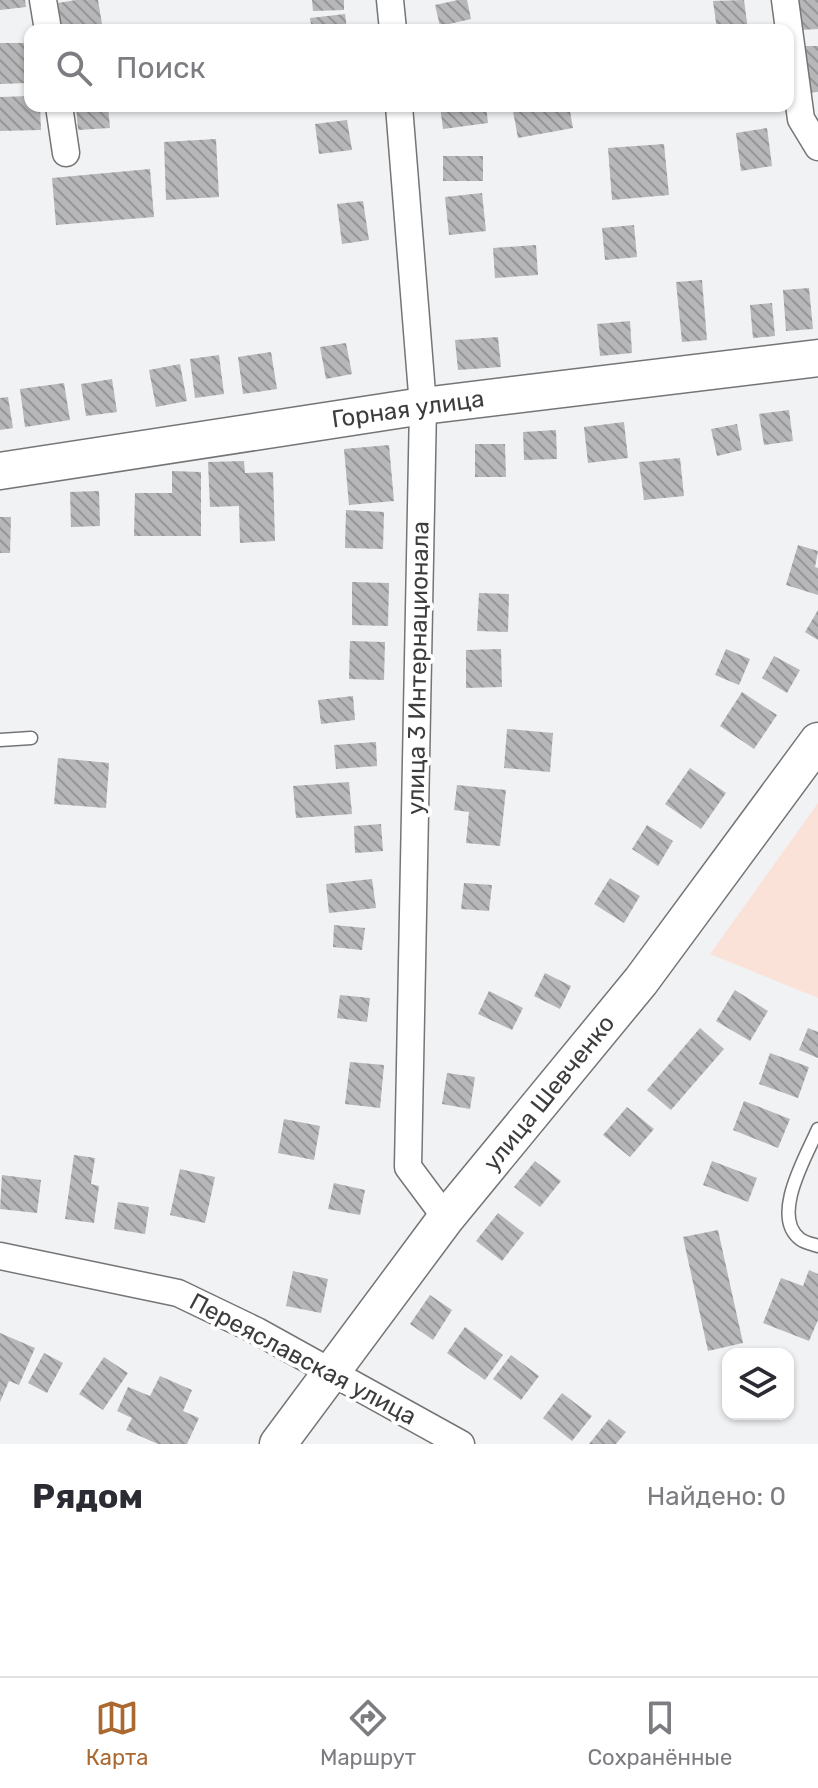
<!DOCTYPE html>
<html lang="ru">
<meta charset="utf-8">
<style>
:root{--surface:#fff;--page:#f2f2f3;--text:#2b2b33;--muted:#7c7c81;--line:#e1e1e2;--accent:#a96931}
body{margin:0;font-family:Rubik,sans-serif;background:var(--page);color:var(--text)}
.controls{position:absolute;right:24px;bottom:24px;display:grid;overflow:hidden;border-radius:16px;box-shadow:0 2px 6px #0004}
.controls button{width:72px;height:72px;display:grid;place-items:center;padding:0;border:0;border-bottom:2px solid var(--line);background:var(--surface);color:var(--text);font:40px sans-serif}
.list{margin:0;padding:0;list-style:none}
h2{display:flex;justify-content:space-between;align-items:center;height:104px;margin:0;padding:0 32px;font-size:34px}
h2 small{font-size:26px;font-weight:400;color:var(--muted)}
.icon{flex:none;width:44px;height:44px;fill:none;stroke:currentColor;stroke-width:2;stroke-linecap:round;stroke-linejoin:round}
.map{position:relative;flex:none;width:818px;height:1444px;overflow:hidden}
.search{position:absolute;background:var(--surface);box-shadow:0 2px 6px #0004;left:24px;right:24px;top:24px;height:88px;display:flex;align-items:center;gap:20px;box-sizing:border-box;padding:0 28px;border-radius:16px;color:var(--muted);font-size:30px}
.sheet{height:232px;background:var(--surface)}
nav{display:flex;justify-content:space-around;align-items:center;box-sizing:border-box;height:112px;border-top:2px solid var(--line);background:var(--surface);font-size:22px;color:var(--muted)}
nav a{display:grid;justify-items:center;gap:4px}
nav .on{color:var(--accent)}
.map>svg:first-child{display:block}
.medical{fill:#fbe2d8}
.building{fill:url(#building-back-hatch)}
.lines{fill:none;stroke-linecap:round;stroke-linejoin:round}
.service-casing{stroke:#757577;stroke-width:15}
.minor-casing{stroke:#757577;stroke-width:29}
.secondary-casing{stroke:#757577;stroke-width:39}
.service{stroke:#fff;stroke-width:12}
.minor{stroke:#fff;stroke-width:26}
.secondary{stroke:#fff;stroke-width:36}
.labels{text-anchor:middle;stroke-width:8;stroke-linejoin:round;paint-order:stroke}
.street-label{font-size:24px;fill:#3d3d3e;stroke:#fff}
</style>
<div class="map">
<svg width="818" height="1444" viewBox="0 0 818 1444">
<defs>
<pattern id="building-back-hatch" width="6" height="6" patternUnits="userSpaceOnUse" patternTransform="scale(2)"><rect width="6" height="6" fill="#b7b7b9"/><path d="M-1 5l2 2M0 0l6 6M5-1l2 2" fill="none" stroke="#969698"/></pattern>
</defs>
<rect width="100%" height="100%" fill="#f1f2f4"/>
<path class="medical" d="M818 803V998L710 954Z"/>
<path class="building" d="M0 0H25L26 7 0 10Z
M76 0H98L103 30H62L58 3Z
M312 0H344V10L313 11Z
M458 0H467L471 19 440 26 435 5Z
M744 0 748 30H717L713 1Z
M799 0H818V29L801 30Z
M345 14 347 30H312L310 18Z
M0 43H27L28 83 0 84Z
M802 46H818V92L805 93Z
M30 96V106H40L41 130 0 131V97Z
M76 106H108L110 128 78 130Z
M440 106H486L488 123 443 129Z
M512 106H569L573 128 518 138Z
M347 120 352 150 319 154 315 124Z
M767 128 772 166 741 171 736 133Z
M216 139 219 197 166 200 164 142Z
M664 144 669 195 612 200 608 148Z
M443 156H483V181H443Z
M150 169 154 217 56 225 52 178Z
M482 193 486 231 449 235 445 197Z
M363 201 369 240 342 244 337 204Z
M634 225 637 257 605 260 602 228Z
M536 245 538 275 495 278 493 248Z
M702 280 707 340 682 342 676 282Z
M809 288 813 329 786 331 783 290Z
M772 303 775 336 753 338 750 305Z
M630 321 632 353 600 356 597 324Z
M498 337 501 367 458 370 455 340Z
M346 343 352 374 326 379 320 347Z
M271 352 277 389 243 394 238 357Z
M219 355 224 394 195 398 190 359Z
M180 364 187 401 156 407 149 370Z
M112 379 117 412 86 416 81 384Z
M64 383 70 420 25 427 20 389Z
M8 397 13 428 0 430V398Z
M789 410 793 441 764 445 759 414Z
M624 422 628 458 588 463 584 427Z
M737 424 742 450 717 456 711 429Z
M556 430 557 459 524 460 523 432Z
M475 444H505L506 477H475Z
M389 445 394 501 349 505 344 449Z
M680 458 684 496 644 500 639 462Z
M244 461 245 473 273 472 275 541 240 543 239 506 210 507 208 462Z
M172 471 201 472V536H134L135 493H172Z
M99 491 100 526 71 527 70 492Z
M346 510 384 512 383 549 345 548Z
M0 517H11L10 553H0Z
M798 545 818 551 815 567 818 568V595L786 585Z
M352 582 389 583 388 626 352 625Z
M479 593 509 594 508 632 477 631Z
M818 610V640L805 632Z
M350 641 385 642 384 680 349 679Z
M501 649 502 687 466 688V650Z
M726 649 750 659 739 685 715 675Z
M774 656 800 670 787 693 762 678Z
M742 692 777 715 754 749 720 726Z
M353 696 355 720 321 724 318 700Z
M507 729 553 733 550 772 504 768Z
M376 742 377 766 336 769 334 745Z
M58 758 109 763 106 808 54 804Z
M690 768 726 793 701 829 665 804Z
M349 782 352 814 296 818 293 786Z
M457 785 506 790 500 846 466 843 469 812 454 810Z
M381 824 383 851 355 853 354 826Z
M647 825 673 841 658 866 632 849Z
M610 878 640 896 624 923 594 904Z
M372 879 376 908 329 913 326 884Z
M464 883 492 885 489 911 461 909Z
M334 925 365 928 362 950 333 947Z
M545 973 571 986 560 1009 534 996Z
M735 990 768 1011 750 1041 716 1021Z
M489 991 523 1008 512 1030 478 1014Z
M340 995 370 998 367 1022 337 1018Z
M700 1028 724 1049 671 1110 647 1090Z
M808 1028 818 1032V1058L799 1050Z
M770 1053 809 1067 798 1098 759 1084Z
M350 1062 384 1065 380 1108 345 1104Z
M447 1073 475 1077 470 1109 442 1104Z
M744 1101 790 1119 778 1148 733 1130Z
M627 1107 654 1129 630 1157 603 1135Z
M284 1119 320 1126 314 1160 278 1153Z
M74 1155 95 1158 91 1184 99 1186 94 1223 65 1219Z
M535 1161 561 1181 540 1207 514 1187Z
M712 1161 757 1178 748 1202 703 1185Z
M180 1169 215 1177 205 1223 170 1215Z
M2 1175 41 1180 37 1213 0 1209Z
M334 1183 365 1190 360 1215 328 1209Z
M118 1202 149 1207 145 1234 114 1229Z
M498 1213 524 1233 502 1261 476 1241Z
M718 1230 743 1343 708 1351 683 1237Z
M809 1270 818 1274V1320L809 1341 763 1323 781 1278 803 1286Z
M293 1271 328 1279 321 1313 286 1306Z
M430 1295 452 1310 433 1340 410 1324Z
M465 1327 503 1355 485 1380 447 1353Z
M0 1333 35 1348 19 1385 9 1381 0 1402Z
M44 1353 63 1363 47 1393 28 1383Z
M511 1355 539 1376 521 1400 493 1379Z
M104 1357 128 1373 103 1410 79 1394Z
M160 1376 192 1390 183 1411 199 1418 187 1444H158L126 1430 132 1418 117 1411 128 1387 150 1396Z
M562 1393 592 1416 572 1441 543 1418Z
M609 1419 626 1432 616 1444H589Z"/>
<g class="lines">
<g class="service-casing">
<path id="service" d="M0 740 31 738
M818 1129C807 1155 770 1216 800 1239 805 1243 813 1244 818 1246"/>
</g>
<g class="minor-casing">
<path id="minor" d="M43 0 48 30
M390 0 393 30
M785 0 801 119 818 147
M59 106 66 153
M399 106 423 406 408 1167 446 1218
M0 1256 178 1293 257 1331 461 1444"/>
</g>
<g class="secondary-casing">
<path id="secondary" d="M0 471 423 406 818 358
M278 1444 446 1218 641 981 818 741"/>
</g>
<use href="#service" class="service"/>
<use href="#minor" class="minor"/>
<use href="#secondary" class="secondary"/>
</g>
<g class="labels">
<g class="street-label">
<text transform="translate(408 409) rotate(-8)" y="8">Горная улица</text>
<text transform="translate(418 668) rotate(-89)" y="8">улица 3 Интернационала</text>
<text transform="translate(549 1093) rotate(-51)" y="8">улица Шевченко</text>
<text transform="translate(303 1359) rotate(28)" y="8">Переяславская улица</text>
</g>
</g>
</svg>
<div class="controls">
<button><svg class="icon" aria-label="layers" viewBox="0 0 24 24"><path d="M12 4l9 5-9 5-9-5zM3 14l9 5 9-5"/></svg></button>
</div>
<div class="search"><svg class="icon" aria-label="search" viewBox="0 0 24 24"><circle cx="10" cy="10" r="6"/><path d="M15 15l6 6"/></svg>Поиск</div>
</div>
<section class="sheet">
<h2>Рядом<small>Найдено: 0</small></h2>
<ul class="list">
</ul>
</section>
<nav>
<a class="on"><svg class="icon" aria-label="map" viewBox="0 0 24 24"><path d="M3 6l6-2 6 2 6-2v14l-6 2-6-2-6 2zM9 4v14M15 6v14"/></svg>Карта</a>
<a><svg class="icon" aria-label="directions" viewBox="0 0 24 24"><path d="M12 3l9 9-9 9-9-9zM9 14v-3h6M13 9l2 2-2 2"/></svg>Маршрут</a>
<a><svg class="icon" aria-label="saved" viewBox="0 0 24 24"><path d="M7 4h10v16l-5-4-5 4z"/></svg>Сохранённые</a>
</nav>
